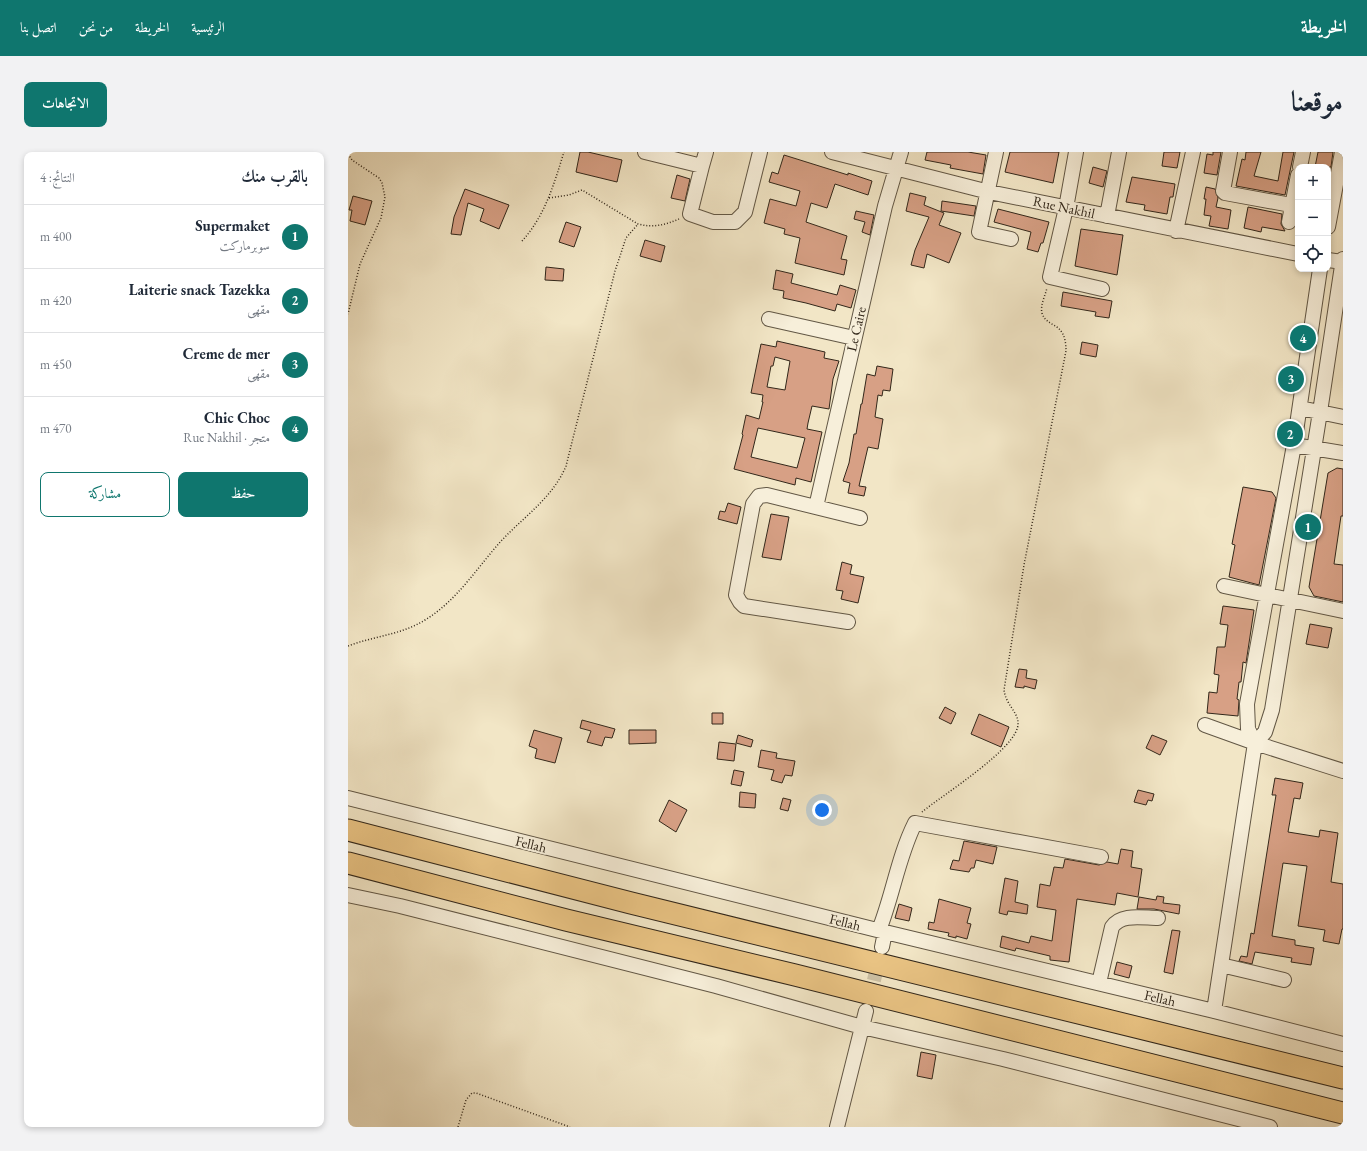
<!DOCTYPE html>
<html lang="ar">
<meta charset="utf-8">
<style>
:root{--surface:#fff;--page:#f2f2f3;--text:#1f2937;--muted:#747a83;--line:#e0e1e3;--accent:#0f766e}
body{margin:0;font-family:"EB Garamond",Amiri,serif;background:var(--page);color:var(--text);direction:rtl}
.controls{position:absolute;right:12px;top:12px;display:grid;overflow:hidden;border-radius:8px;box-shadow:0 2px 6px #0003}
.controls button{width:36px;height:36px;display:grid;place-items:center;padding:0;border:0;border-bottom:1px solid var(--line);background:var(--surface);color:var(--text);font:20px sans-serif}
.you{position:absolute;left:474px;top:658px;width:14px;height:14px;margin:-10px;border:3px solid #fff;border-radius:50%;background:#1a73e8;box-shadow:0 0 0 6px #1a73e833}
.badge{display:grid;place-items:center;width:26px;height:26px;border-radius:50%;background:var(--accent);color:#fff;font-size:13px;font-weight:700}
.pin{position:absolute;translate:-50% -50%;border:2px solid #fff;box-shadow:0 1px 4px #0006}
.list{margin:0;padding:0;list-style:none}
h2{display:flex;justify-content:space-between;align-items:center;height:52px;margin:0;padding:0 16px;font-size:17px}
h2 small{font-size:13px;font-weight:400;color:var(--muted)}
.list li{display:grid;grid-template-columns:26px 1fr auto;gap:12px;align-items:center;box-sizing:border-box;height:64px;padding:0 16px;border-top:1px solid var(--line)}
.list b{display:block;font-size:15px;white-space:nowrap}
.list p{margin:0;font-size:13px;white-space:nowrap;color:var(--muted)}
.list em{font-size:13px;font-style:normal;color:var(--muted)}
.actions{display:flex;gap:8px;padding:12px 16px}
.actions a{flex:1;padding:9px 0;border:1px solid var(--accent);border-radius:8px;text-align:center;font-size:14px;color:var(--accent)}
.actions .main{background:var(--accent);color:#fff}
.icon{flex:none;width:22px;height:22px;fill:none;stroke:currentColor;stroke-width:2;stroke-linecap:round;stroke-linejoin:round}
.map{position:relative;flex:none;width:995px;height:975px;overflow:hidden;direction:ltr;border-radius:8px}
header{display:flex;align-items:center;gap:24px;box-sizing:border-box;height:56px;padding:0 20px;background:var(--accent);color:#fff}
header strong{font-size:19px}
nav{display:flex;gap:22px;margin-inline-start:auto;font-size:14px}
.intro{display:flex;align-items:center;justify-content:space-between;box-sizing:border-box;height:96px;padding:0 24px}
h1{margin:0;font-size:28px}
.button{padding:10px 18px;border-radius:8px;background:var(--accent);color:#fff;font-size:14px;font-weight:700}
main{display:flex;gap:24px;padding:0 24px}
aside{flex:1;background:var(--surface);border-radius:8px;box-shadow:0 2px 6px #0003}
.map>svg:first-child{display:block}
.building{fill:#d7a085;stroke:#32271a;fill-rule:evenodd}
.lines{fill:none;stroke-linecap:round;stroke-linejoin:round}
.minor-tunnel{stroke:#ccc0a4;stroke-width:14;stroke-dasharray:14 7;stroke-linecap:butt}
.minor-casing{stroke:#625745;stroke-width:16}
.highway-casing{stroke:#32271a;stroke-width:23}
.path{stroke:#32271a;stroke-width:1.5;stroke-dasharray:1 2;stroke-linecap:butt}
.minor{stroke:#f7efda;stroke-width:14}
.highway{stroke:#e9c383;stroke-width:21}
.labels{text-anchor:middle;stroke-width:4;stroke-linejoin:round;paint-order:stroke}
.street-label{font-size:14px;fill:#32271a;stroke:#f7efda}
</style>
<header>
<strong>الخريطة</strong>
<nav><a>الرئيسية</a><a>الخريطة</a><a>من نحن</a><a>اتصل بنا</a></nav>
</header>
<div class="intro"><h1>موقعنا</h1><a class="button">الاتجاهات</a></div>
<main>
<div class="map">
<svg width="995" height="975" viewBox="0 0 995 975">
<rect width="100%" height="100%" fill="#f2e6c6"/>
<filter id="stains"><feTurbulence type="fractalNoise" baseFrequency=".005" numOctaves="4"/><feColorMatrix values="0 0 0 0 .2 0 0 0 0 .09 0 0 0 0 .02 0 0 0 .5 -.17"/></filter>
<radialGradient id="worn" r=".72"><stop offset=".6" stop-color="#630" stop-opacity="0"/><stop offset="1" stop-color="#630" stop-opacity=".3"/></radialGradient>
<path class="building" d="M232 0H240L274 8 269 30 228 20Z
M579 0H620L638 3 635 22 602 16 603 13 577 8Z
M662 0H711L705 31 657 20Z
M816 0H832L829 16 814 14Z
M865 0H873L869 23 856 21 859 2 865 3Z
M898 0H913L906 24 930 29 935 0H946L937 43 888 34 894 7 897 8Z
M970 0H985L983 15H967Z
M436 3 500 23V21L524 29 520 43 487 32 479 56 463 51 458 70 499 84 493 107 499 108 496 123 447 111 452 86 436 82 437 77 416 71 422 47 448 54 452 39 421 30 424 20 430 22Z
M745 15 759 19 755 35 741 31Z
M329 23 342 27 337 49 323 46Z
M784 25 827 32 825 45H822L819 62 796 58 797 53 778 50Z
M858 35 867 37 870 46 868 55 883 58 880 77 861 74 863 64 856 63 858 47H856Z
M117 37 161 53 151 77 132 69 136 57 120 51 113 83 103 82 106 65Z
M562 41 578 45 576 53 596 61 591 73 613 81 601 111 579 102 576 116 563 113 567 98 581 65 558 59Z
M5 44 24 49 17 73 2 69 4 58H1Z
M594 49 628 54 626 64 593 59Z
M900 55 934 62 933 72 937 79 914 75 913 80 896 76Z
M650 57 701 70 695 91H693L690 100 679 97 683 80 646 70Z
M508 59 526 63 522 83 514 80 517 70 506 67Z
M218 70 233 75 226 95 211 90Z
M733 77 775 83 769 123 727 114Z
M297 88 317 94 313 110 292 104Z
M198 115 216 117 215 129 197 128Z
M428 118 445 122 443 131 489 143 492 133 508 138 503 156 489 152 487 159 458 151 435 146 436 139 425 137Z
M715 140 764 149 761 166 747 164 748 160 713 154Z
M429 189 477 200 476 206 491 209 485 227 481 257 464 254 460 271 459 277 474 280 463 330 448 326 447 333 386 317 395 283 394 282 398 263 411 267 415 250H414L415 243 403 241 413 192 428 195ZM427 205 442 209 437 238 419 235 423 214H425ZM410 276 457 286 449 316 403 305Z
M734 190 750 193 748 205 732 202Z
M529 214 545 217 542 239 535 238 534 244 530 243 527 265 535 267 530 297 520 295 511 334 518 335 516 344 500 341 502 331 495 329 501 311 506 282H508L513 252H514L519 222 527 224Z
M989 316 995 317V364H993L986 412 995 413V450L966 444 961 435 980 321Z
M895 335 924 340 928 346 911 433 881 425 887 393 884 392Z
M380 351 393 355 389 372 370 367 372 359 377 360Z
M423 362 441 365 433 408 414 405Z
M494 410 504 413 502 422 516 425 510 451 493 447 495 439 488 438Z
M875 454 906 458 898 511 895 510 893 530H891L889 547 891 548 890 564 859 561 861 540 869 541 871 523 866 522 869 495H877L880 473 872 472Z
M962 472 984 476 980 496 958 492Z
M671 517 679 518 678 526 689 528 687 537 676 534V536L667 535Z
M597 555 608 561 603 572 591 566Z
M364 561H375V572H364Z
M631 562 661 575 653 595 623 582Z
M234 568 267 577 264 586 257 585 254 594 239 590 243 579 232 576Z
M186 578 214 586 207 611 187 606 189 597 181 594Z
M281 578H308V591L281 592Z
M390 583 405 588 403 595 388 591Z
M804 583 819 589 812 603 798 596Z
M371 590 388 592 386 609 369 607Z
M413 598 429 601 428 606 447 609 444 624 437 623 434 631 423 628 426 618 410 615Z
M386 618 396 620 393 634 383 632Z
M927 626 955 631 952 647 946 646 940 680 971 685 972 678 990 681 983 730 995 732V777H994L991 792 975 789 977 778 950 774 959 714 935 711 924 784 947 788V793L966 796 963 813 943 810 944 806 907 800 904 812 891 809 893 804 899 805 903 781 906 782 928 643H924Z
M790 638 806 642 804 649 800 648 798 653 786 650Z
M392 640 408 642 407 656 391 655Z
M435 646 443 648 440 659 432 657Z
M321 648 339 658 328 680 311 669Z
M616 689 649 695 645 712 628 708 626 716H623L621 720 602 717 605 708 611 709Z
M773 697 785 699 783 715 794 717 790 745 769 741 767 753 729 747 721 810 702 808V804L668 796 667 799 652 795 654 784 681 791 683 784 704 789 708 758 689 755 692 732 702 734 706 715 715 716 717 707 751 713 759 710 770 712Z
M657 726 670 729 667 750 680 753 679 762 660 759 659 763 651 761Z
M809 744 816 745 815 751 832 753 831 762 806 757H789L791 745 808 748Z
M591 747 623 756 619 771 623 772 619 787 608 784V786L600 784 601 781 580 777 581 770 586 771Z
M551 752 564 756 561 769 547 766Z
M824 778 832 779 825 822 816 820Z
M769 810 784 814 781 826 766 822Z
M573 900 588 903 584 927 569 924Z"/>
<g class="lines">
<path class="minor-tunnel" d="M521 849 532 803"/>
<g class="minor-casing">
<path id="minor" d="M297 0 354 14 358 0
M484 0 641 40 950 102
M648 0 631 80 663 87
M728 0 718 56 702 125 754 137
M882 0 875 39 877 41 943 53
M354 14 342 62 365 70H387L397 60 412 0
M952 15 955 0
M759 64 771 0
M941 70 950 23
M980 75 994 0
M828 79 845 0
M980 108 995 110
M421 167 506 186
M952 256 995 265
M946 293 995 301
M468 355 537 54 553 0
M876 434 995 459
M500 470 396 454 392 450 388 443 405 352 411 344 419 343 512 366
M857 573 907 591 995 619
M907 591 900 577 899 552 946 293 972 117
M0 646 537 780 866 859 995 892
M0 743 52 754 368 834 514 875 655 907 922 975
M531 778C545 743 550 705 567 671L753 705
M534 795 537 780
M873 813 936 828
M751 831 764 775C773 761 795 766 810 766
M866 859 907 591 917 580 924 558 972 260 995 107
M489 975 518 859"/>
</g>
<g class="highway-casing">
<path id="highway" d="M0 678 283 751 995 926
M0 711 218 768 447 823 995 961"/>
</g>
<path class="path" d="M0 2 4 8 31 26 34 31 37 45 33 66 12 112 0 162
M201 46 221 43 234 38 290 72C305 76 317 73 331 67
M174 89C197 64 206 32 216 0
M0 494C26 484 53 483 77 468 110 448 130 414 155 387 178 363 205 345 218 314L267 119 278 86 290 72
M574 660C593 644 672 595 670 571 670 560 658 553 656 538L676 413 718 199C718 168 699 177 694 161 692 154 697 144 699 136
M110 975 118 948 124 941H128L222 975"/>
<use href="#minor" class="minor"/>
<use href="#highway" class="highway"/>
</g>
<g class="labels">
<g class="street-label">
<text transform="translate(716 55) rotate(12)" y="5">Rue Nakhil</text>
<text transform="translate(508 177) rotate(-77)" y="5">Le Caire</text>
<text transform="translate(183 692) rotate(14)" y="5">Fellah</text>
<text transform="translate(497 770) rotate(14)" y="5">Fellah</text>
<text transform="translate(812 846) rotate(13)" y="5">Fellah</text>
</g>
</g>
<rect width="100%" height="100%" filter="url(#stains)"/>
<rect width="100%" height="100%" fill="url(#worn)"/>
</svg>
<div class="controls">
<button>+</button>
<button>−</button>
<button><svg class="icon" aria-label="locate" viewBox="0 0 24 24"><circle cx="12" cy="12" r="6"/><path d="M12 2v4M12 18v4M2 12h4M18 12h4"/></svg></button>
</div>
<div class="you"></div>
<div class="pin badge" style="left:960px;top:375px">1</div>
<div class="pin badge" style="left:942px;top:282px">2</div>
<div class="pin badge" style="left:943px;top:227px">3</div>
<div class="pin badge" style="left:955px;top:186px">4</div>
</div>
<aside>
<h2>بالقرب منك<small>النتائج: 4</small></h2>
<ul class="list">
<li><span class="badge">1</span><div><b>Supermaket</b><p>سوبرماركت</p></div><em>400 m</em></li>
<li><span class="badge">2</span><div><b>Laiterie snack Tazekka</b><p>مقهى</p></div><em>420 m</em></li>
<li><span class="badge">3</span><div><b>Creme de mer</b><p>مقهى</p></div><em>450 m</em></li>
<li><span class="badge">4</span><div><b>Chic Choc</b><p>متجر · Rue Nakhil</p></div><em>470 m</em></li>
</ul>
<div class="actions"><a class="main">حفظ</a><a>مشاركة</a></div>
</aside>
</main>
